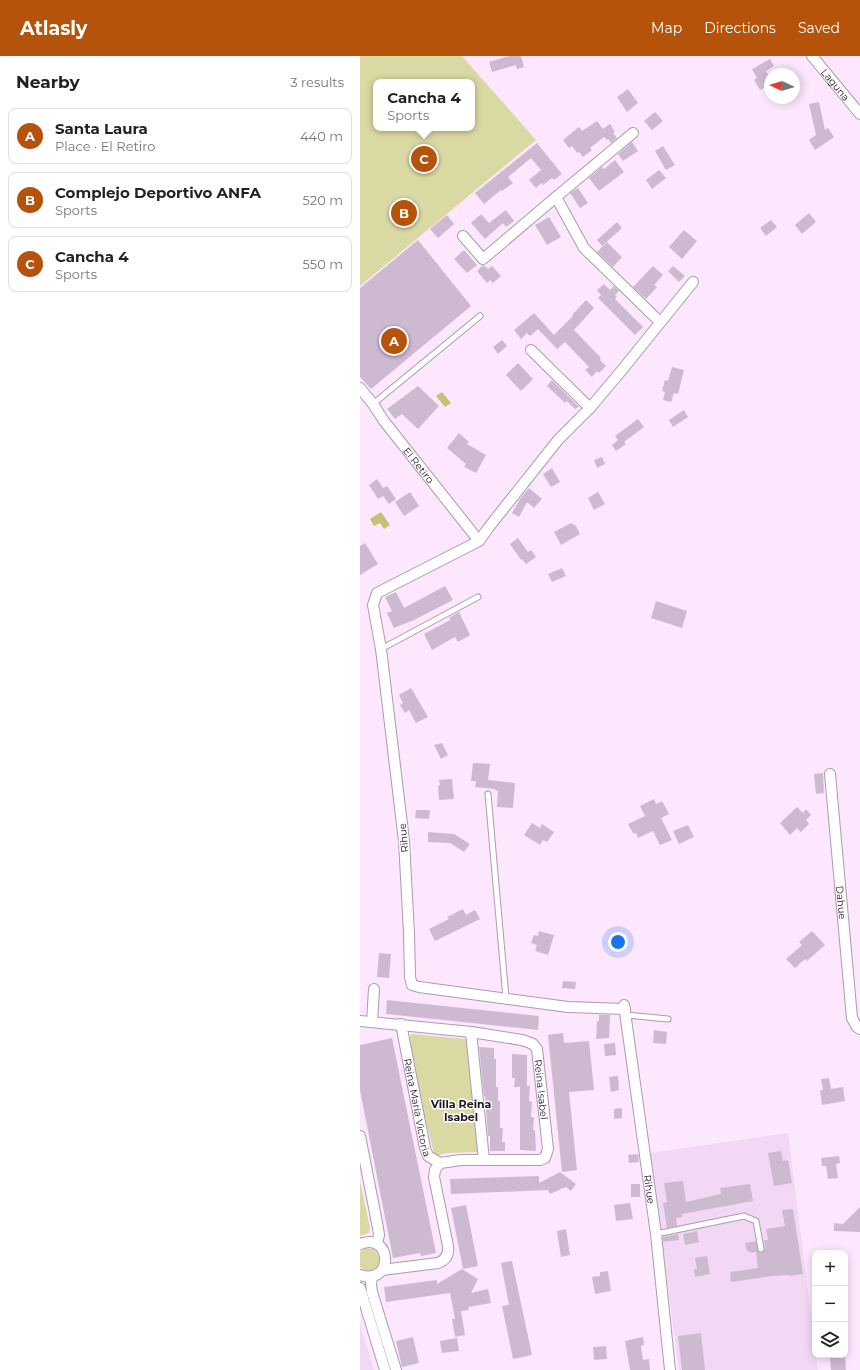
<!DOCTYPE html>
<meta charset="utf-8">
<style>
:root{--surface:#fff;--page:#f2f2f2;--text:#222;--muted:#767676;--line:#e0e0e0;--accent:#b45309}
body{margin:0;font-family:Montserrat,sans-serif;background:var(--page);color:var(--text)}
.controls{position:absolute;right:12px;bottom:12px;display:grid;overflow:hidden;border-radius:8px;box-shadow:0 2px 10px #0003}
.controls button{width:36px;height:36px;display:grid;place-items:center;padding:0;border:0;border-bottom:1px solid var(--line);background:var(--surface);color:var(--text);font:20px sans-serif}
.compass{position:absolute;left:404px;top:12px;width:36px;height:36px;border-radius:50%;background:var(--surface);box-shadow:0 2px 10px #0003;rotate:274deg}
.you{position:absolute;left:258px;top:886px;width:14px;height:14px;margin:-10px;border:3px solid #fff;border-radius:50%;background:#1a73e8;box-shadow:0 0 0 6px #1a73e833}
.badge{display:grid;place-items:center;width:26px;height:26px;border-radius:50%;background:var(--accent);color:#fff;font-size:13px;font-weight:700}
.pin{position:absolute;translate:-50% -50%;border:2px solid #fff;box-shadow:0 1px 4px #0006}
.popup{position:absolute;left:13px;top:23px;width:102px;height:52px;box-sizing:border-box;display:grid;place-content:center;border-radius:8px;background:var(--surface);filter:drop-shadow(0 1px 3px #0005);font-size:13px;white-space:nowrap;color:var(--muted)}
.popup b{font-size:15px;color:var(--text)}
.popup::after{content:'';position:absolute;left:50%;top:100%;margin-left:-8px;border:8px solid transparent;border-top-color:var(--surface)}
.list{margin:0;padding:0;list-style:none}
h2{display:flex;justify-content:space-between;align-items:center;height:52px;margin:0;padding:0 16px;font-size:17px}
h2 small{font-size:13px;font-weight:400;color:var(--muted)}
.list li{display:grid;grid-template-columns:26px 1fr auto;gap:12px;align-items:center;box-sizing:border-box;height:56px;margin:0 8px 8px;padding:0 8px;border:1px solid var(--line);border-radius:8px}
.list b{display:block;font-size:15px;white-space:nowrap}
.list p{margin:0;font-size:13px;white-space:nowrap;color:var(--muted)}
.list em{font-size:13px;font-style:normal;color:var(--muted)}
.icon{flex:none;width:22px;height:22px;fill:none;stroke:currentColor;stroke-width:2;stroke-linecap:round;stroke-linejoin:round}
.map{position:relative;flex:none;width:500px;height:1314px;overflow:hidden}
header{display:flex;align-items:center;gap:24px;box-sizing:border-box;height:56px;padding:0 20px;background:var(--accent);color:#fff}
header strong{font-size:19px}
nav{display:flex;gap:22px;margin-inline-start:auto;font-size:14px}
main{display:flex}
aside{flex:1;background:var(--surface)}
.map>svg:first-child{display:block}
.built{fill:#f2d8f4}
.green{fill:#dad9a4;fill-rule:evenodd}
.water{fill:#c5c277}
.building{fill:#cebad0}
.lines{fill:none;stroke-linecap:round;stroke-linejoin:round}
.lane-casing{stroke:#ad9aaf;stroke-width:7}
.street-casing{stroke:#ad9aaf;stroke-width:12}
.lane{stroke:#fff;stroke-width:5}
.street{stroke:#fff;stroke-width:10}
.labels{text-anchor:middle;stroke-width:3;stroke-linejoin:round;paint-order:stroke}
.street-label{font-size:10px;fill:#1d161d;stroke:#fffbff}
.neighbourhood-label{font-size:11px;font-weight:bold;fill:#1d161d;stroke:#fffbff}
</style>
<header>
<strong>Atlasly</strong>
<nav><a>Map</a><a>Directions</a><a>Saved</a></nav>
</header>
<main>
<aside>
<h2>Nearby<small>3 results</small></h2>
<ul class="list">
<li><span class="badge">A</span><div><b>Santa Laura</b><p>Place · El Retiro</p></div><em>440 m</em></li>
<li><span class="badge">B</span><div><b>Complejo Deportivo ANFA</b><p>Sports</p></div><em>520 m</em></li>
<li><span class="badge">C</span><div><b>Cancha 4</b><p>Sports</p></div><em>550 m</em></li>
</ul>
</aside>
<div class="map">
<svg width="500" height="1314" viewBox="0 0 500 1314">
<rect width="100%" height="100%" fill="#fce7fe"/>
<path class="built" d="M428 1077 455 1290V1299H456L458 1314H319L290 1097Z
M0 1268 14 1314H0Z"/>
<path class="green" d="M0 0H102L176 84 0 230ZM16 26H112V72H16Z
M52 978 105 983 107 985 119 1096 87 1097 76 1100 74 1097 63 1054 50 988V980Z
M0 1125 10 1172 9 1177 0 1180Z
M5 1192 13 1193C28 1203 14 1223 0 1211V1196Z"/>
<path class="water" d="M82 336 91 347 85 351 76 340Z
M21 456 30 469 24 473 20 467 14 470 10 463Z"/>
<path class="building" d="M149 0H161L164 11 157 13 156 9 132 16 129 6Z
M410 3 414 10 406 15 410 22V29L400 34 394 24 397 22 392 13Z
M268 33 278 47 267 56 257 41Z
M459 46 465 74 468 72 474 81 455 94 449 84 456 79 449 48Z
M295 56 303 65 292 74 284 65Z
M237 65 243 73 250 68 255 76 253 77 257 82 251 87 248 83 247 84 244 81 230 92 232 94 223 101 219 96 217 97 212 90 209 92 203 84 219 71 222 75Z
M272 86 278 95 263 105 258 98Z
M177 87 202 118 194 124 192 122 183 129 181 127 176 132 169 124 181 114 171 102 148 121 153 127 142 135 141 134 124 148 115 137Z
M303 90 315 109 306 114 295 95Z
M255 104 264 116 239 135 229 122 242 111 244 113Z
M299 114 306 122 292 133 286 124Z
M218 132 228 147 220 152 210 137Z
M146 154 154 165 146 171 143 167 125 183 111 167 121 158 129 167Z
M449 157 456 166 442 178 435 169Z
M87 159 94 168 78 182 70 173Z
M189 161 201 181 187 189 175 169Z
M411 164 417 171 406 180 400 172Z
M257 166 262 172 242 190 237 184Z
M324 174 337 185 322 203 309 191Z
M58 184 111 250 11 333 0 321V232Z
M247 186 262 201 253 211 237 196Z
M104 194 117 209 107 217 94 203Z
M123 209 128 213 132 210 141 220 133 227 130 224 127 227 117 215Z
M293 210 303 219 294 229 297 231 286 243 273 231Z
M313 210 325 220 319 226 308 215Z
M244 228 250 234 254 230 259 235 255 239 257 241 255 243 283 271 275 279 238 242 241 239 237 234Z
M226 244 234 252 214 274 241 302 240 304 246 310 239 317 237 315 232 321 225 314 229 311 205 286 197 293 178 273 170 280 167 277 161 283 154 274 174 257 194 279 213 260 212 259Z
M142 284 147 290 138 298 133 291Z
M158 307 173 323 161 335 146 319Z
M312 311 324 314 318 338 314 337 311 346 303 344 305 336 302 335 305 324 308 325Z
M192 324 219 351 215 353 207 345 205 347 187 330Z
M58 330 79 350 58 373 42 358 35 363 27 353Z
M324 354 328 361 313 371 309 364Z
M278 363 284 371 264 386 266 388 256 395 252 389 258 384 255 380Z
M99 377 109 386 107 388 126 399 116 417 104 411 106 408 87 392Z
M242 401 245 408 237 412 234 404Z
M192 412 200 426 191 431 183 418Z
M17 423 23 432 27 430 36 443 29 448 23 440 18 443 9 429Z
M169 432 182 443 174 452 167 446 159 461 152 457 160 443Z
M50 436 59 450 44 460 35 446Z
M238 436 245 448 234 454 228 442Z
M211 467 216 470 220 478 201 489 194 476Z
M158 482 168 496 171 494 176 501 166 508 162 503 161 504 150 488Z
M5 487 18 508 0 519V490Z
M202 512 206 520 192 526 188 518Z
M85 530 93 544 54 564 34 572 27 557 32 555 25 541 36 536 44 552Z
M296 545 327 555 322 572 291 562Z
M99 556 110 579 98 586 95 581 72 594 64 578 90 564 89 562Z
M51 632 68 661 56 667 49 654 45 657 40 649 43 647 39 639Z
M82 687 88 699 81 703 74 689Z
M113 707 130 708 128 724 155 727 153 752 137 751 138 735 135 734V733L115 731 116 725H111Z
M463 717 464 737 456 738 454 718Z
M92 723 94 743 79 744 78 730 80 729 79 724Z
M294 743 296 748 302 745 309 758 301 762 312 784 300 789 293 775 278 782 276 777H273L268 768 285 760 280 750Z
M437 751 443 757 446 753 451 759 446 764 449 768 441 776 437 772 430 779 420 767Z
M56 754H70L69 763 55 762Z
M172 767 180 772 182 768 194 776 187 786 183 784 180 789 164 779Z
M328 769 334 781 319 788 313 775Z
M68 776 94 778 110 788 104 796 90 787 68 786Z
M103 853 106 859 115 854 120 863 75 885 69 873 89 863 87 861Z
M179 875 194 879 188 899 175 895 177 889 171 887 174 879 178 880Z
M452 875 465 889 447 905 445 903 435 912 426 903 442 889 439 886Z
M19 897 31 898 29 922 17 921Z
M203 925 216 926 215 933 202 932Z
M27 944 179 960 178 974 26 958Z
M239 959H250L249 982 236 983 237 965H239Z
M294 974 307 976 306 988 293 987Z
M203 977 204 987 229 985 234 1034 209 1036 217 1114 202 1116 188 979Z
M32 982 76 1197 61 1200 60 1197 33 1202 0 1034V989Z
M255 987 256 999 245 1000 244 988Z
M119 991 134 992V1003H136V1031H138V1045H140V1072H143L142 1086H145V1095H130V1080H128L125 1040H124Z
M152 998 167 999V1030H170L169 1045 172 1046 171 1061H174L173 1074H175L176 1095 160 1094V1031H154L155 1022H152Z
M258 1020 259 1034 251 1036 249 1021Z
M469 1022 471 1033 483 1031 485 1045 462 1049 460 1034H463L461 1023Z
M262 1052V1062L254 1063V1053Z
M421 1095 423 1105 428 1104 432 1127 414 1130 408 1097Z
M278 1098 279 1106 269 1107 268 1099Z
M479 1100 480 1107 476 1108 478 1122 468 1123 466 1110H462L461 1102Z
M200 1116 216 1128 211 1135 206 1131 190 1138 188 1134 91 1138 90 1123 179 1120V1127Z
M323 1125 326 1146 361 1138 360 1132 390 1128 393 1145 322 1158V1161L316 1162 317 1170 307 1172 303 1147 307 1146 304 1127Z
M271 1128H280V1141H271Z
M270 1147 273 1163 256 1165 254 1149Z
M106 1149 118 1210 103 1213 91 1152Z
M500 1151V1176L474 1175V1167L483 1168Z
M433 1153 443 1218 429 1220V1219L412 1220 371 1226 370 1216 398 1212 396 1196 390 1197 389 1195H387L385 1187 396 1185 398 1195 400 1197 403 1196 405 1193 404 1184H408L406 1173 425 1170 422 1154Z
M206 1173 210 1199 201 1201 197 1175Z
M337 1175 339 1186 325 1189 323 1178Z
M318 1178 319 1184 303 1186V1181Z
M347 1200 350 1218 335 1221 334 1213H337L335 1202Z
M152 1205 172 1299 153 1303 142 1250 149 1249 141 1207Z
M102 1213 118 1223 111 1237 128 1233 131 1247 108 1251 109 1254 101 1255 105 1279 95 1281 92 1263H95L90 1237 26 1246 24 1231 77 1224V1228Z
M248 1215 251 1235 235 1238 232 1221 240 1220V1216Z
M341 1277 345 1314H322L318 1280Z
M53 1281 59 1307 42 1311 36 1285Z
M283 1281 284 1289 281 1290 283 1304 289 1303 290 1314H270L265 1285Z
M97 1282 99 1295 82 1297 80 1285Z
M246 1290 247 1303 234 1304 233 1291Z
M485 1300 486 1314H471L470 1301Z"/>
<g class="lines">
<g class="lane-casing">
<path id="lane" d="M13 348 120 260
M21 593 118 541
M128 738 146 942
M266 959 308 963
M296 1178 384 1160 396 1165 401 1193"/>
</g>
<g class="street-casing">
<g id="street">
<path id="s1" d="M452 0 500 58"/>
<path d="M273 77 196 141 224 192 300 266"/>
<path d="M103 180 123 203 196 141"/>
<path d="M171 294 230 352"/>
<path id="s2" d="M0 332 13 348 24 365 119 485"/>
<path id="s3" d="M470 718 492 962 497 971 500 973"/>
<path id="s4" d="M264 949 296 1178 310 1314"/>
<path d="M265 953 208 951 59 931 52 929 50 921 49 877 44 785 21 593 13 549 17 537 119 485 129 471 198 384 230 352 262 314 333 226"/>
<path id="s5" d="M0 965 111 976 162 984 173 988 177 993 188 1093 185 1102 180 1104H101L80 1107"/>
<path d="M12 966 14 933"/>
<path id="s6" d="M41 968 65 1092 68 1100 80 1107"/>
<path d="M111 976 124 1104"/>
<path d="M0 1080 18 1172 19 1179 17 1188"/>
<path d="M0 1188C32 1175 35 1230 0 1219"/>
<path d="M22 1214 78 1207C86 1204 89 1198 88 1190L74 1121 75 1114 80 1107"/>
<path d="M12 1221 11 1228 12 1236 36 1314"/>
<path d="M0 1232 25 1314"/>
</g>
</g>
<use href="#lane" class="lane"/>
<use href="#street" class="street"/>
</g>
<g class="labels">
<g class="street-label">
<text dy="4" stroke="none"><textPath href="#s1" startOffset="37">Laguna</textPath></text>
<text dy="4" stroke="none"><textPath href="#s2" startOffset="97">El Retiro</textPath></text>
<text transform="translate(43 782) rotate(-95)" y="4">Rihue</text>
<text dy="4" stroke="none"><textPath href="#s3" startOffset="129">Dahue</textPath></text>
<text dy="4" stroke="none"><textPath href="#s5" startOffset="222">Reina Isabel</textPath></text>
<text dy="4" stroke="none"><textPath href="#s6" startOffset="85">Reina María Victoria</textPath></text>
<text dy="4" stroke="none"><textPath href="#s4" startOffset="186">Rihue</textPath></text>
</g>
<g class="neighbourhood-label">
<text x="101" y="1052">Villa Reina<tspan x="101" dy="13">Isabel</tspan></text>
</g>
</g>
</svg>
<div class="controls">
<button>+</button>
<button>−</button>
<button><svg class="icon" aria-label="layers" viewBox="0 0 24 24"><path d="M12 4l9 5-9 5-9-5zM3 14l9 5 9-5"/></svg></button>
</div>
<svg class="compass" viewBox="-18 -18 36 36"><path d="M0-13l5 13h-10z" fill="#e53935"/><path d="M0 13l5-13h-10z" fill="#767676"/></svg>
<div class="you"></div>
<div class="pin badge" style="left:34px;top:285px">A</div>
<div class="pin badge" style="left:44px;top:157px">B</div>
<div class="pin badge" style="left:64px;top:103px">C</div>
<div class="popup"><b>Cancha 4</b>Sports</div>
</div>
</main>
